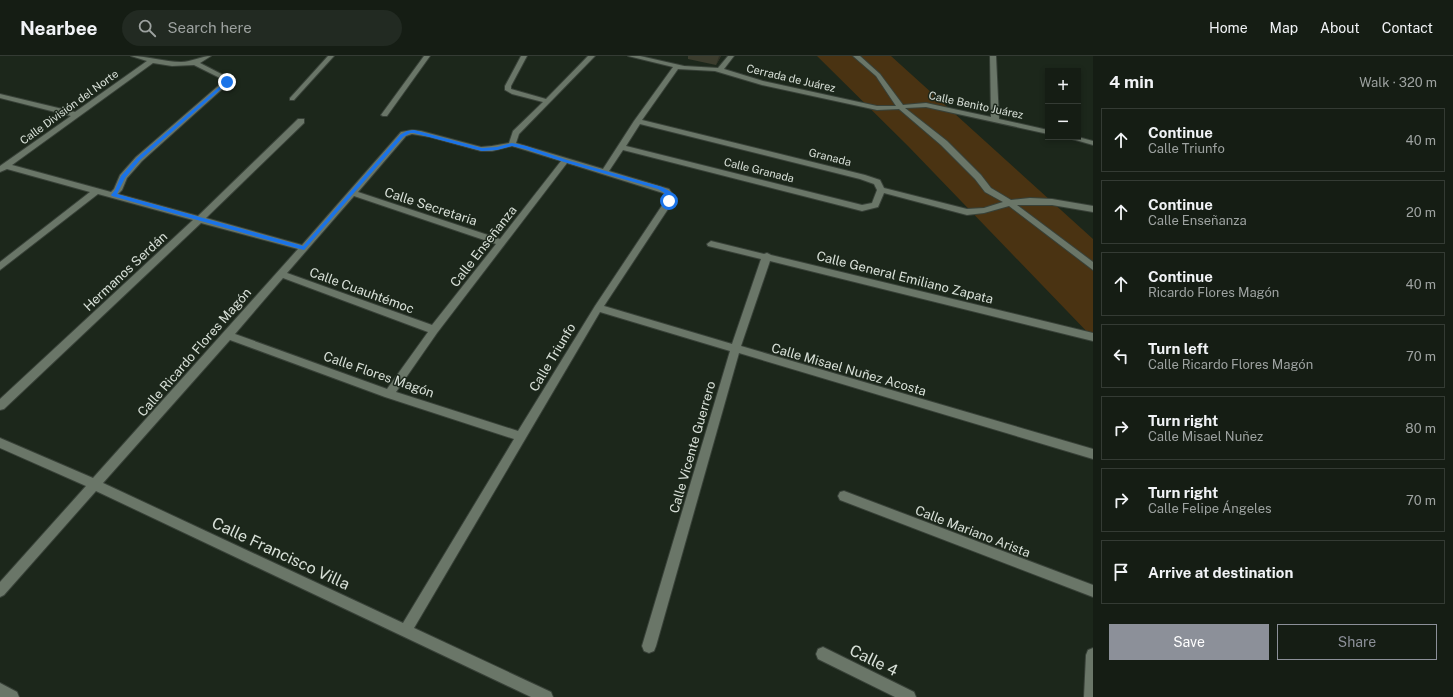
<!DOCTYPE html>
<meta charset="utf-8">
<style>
:root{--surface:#151d14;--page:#222a22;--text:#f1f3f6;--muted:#9da2a0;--line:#343b34;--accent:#8c9099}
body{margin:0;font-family:"Public Sans",sans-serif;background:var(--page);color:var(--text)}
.controls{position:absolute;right:12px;top:12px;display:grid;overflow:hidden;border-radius:0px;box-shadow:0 2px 6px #0003}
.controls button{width:36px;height:36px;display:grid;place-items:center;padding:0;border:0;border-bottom:1px solid var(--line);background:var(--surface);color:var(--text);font:20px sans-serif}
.stop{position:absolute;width:12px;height:12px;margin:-9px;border:3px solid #1a73e8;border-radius:50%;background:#fff}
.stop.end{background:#1a73e8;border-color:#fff;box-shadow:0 1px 4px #0008}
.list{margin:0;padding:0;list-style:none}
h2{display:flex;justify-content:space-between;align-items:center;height:52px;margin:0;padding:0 16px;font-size:17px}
h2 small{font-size:13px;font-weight:400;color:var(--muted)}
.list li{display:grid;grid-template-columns:26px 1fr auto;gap:12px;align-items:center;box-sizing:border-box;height:64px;margin:0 8px 8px;padding:0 8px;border:1px solid var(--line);border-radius:0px}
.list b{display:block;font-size:15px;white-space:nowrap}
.list p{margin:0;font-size:13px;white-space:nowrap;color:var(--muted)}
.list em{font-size:13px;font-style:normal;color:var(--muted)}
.actions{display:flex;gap:8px;padding:12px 16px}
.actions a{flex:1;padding:9px 0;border:1px solid var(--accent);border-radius:0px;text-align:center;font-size:14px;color:var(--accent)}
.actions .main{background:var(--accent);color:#fff}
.icon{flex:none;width:22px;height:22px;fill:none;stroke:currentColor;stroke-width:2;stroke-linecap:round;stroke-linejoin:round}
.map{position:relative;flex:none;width:1093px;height:641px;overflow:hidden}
header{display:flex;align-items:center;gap:24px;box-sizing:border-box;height:56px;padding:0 20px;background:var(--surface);border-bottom:1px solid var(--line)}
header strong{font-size:19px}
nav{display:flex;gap:22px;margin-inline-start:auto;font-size:14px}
.search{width:280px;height:36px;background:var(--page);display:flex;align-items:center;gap:10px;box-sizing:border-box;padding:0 14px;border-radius:22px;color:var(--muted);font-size:15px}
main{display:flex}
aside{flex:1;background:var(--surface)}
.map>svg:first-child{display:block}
.green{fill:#4a3312}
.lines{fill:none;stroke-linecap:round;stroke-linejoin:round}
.minor-casing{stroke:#384138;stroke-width:2}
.minor{fill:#6a7668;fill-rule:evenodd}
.wall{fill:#3c3d2e}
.shaded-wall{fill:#313226}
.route{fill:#1a73e8}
.labels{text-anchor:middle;stroke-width:3;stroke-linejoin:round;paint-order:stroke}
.far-street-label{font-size:11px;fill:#d8e0d8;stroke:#1c271b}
.street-label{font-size:13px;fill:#d8e0d8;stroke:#1c271b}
.near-street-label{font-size:16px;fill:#d8e0d8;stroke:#1c271b}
</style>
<header>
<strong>Nearbee</strong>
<div class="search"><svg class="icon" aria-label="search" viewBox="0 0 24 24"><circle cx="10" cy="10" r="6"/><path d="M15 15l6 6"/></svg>Search here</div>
<nav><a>Home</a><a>Map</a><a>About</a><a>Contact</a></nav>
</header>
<main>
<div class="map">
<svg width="1093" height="641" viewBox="0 0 1093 641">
<rect width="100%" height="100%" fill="#1c271b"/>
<path class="green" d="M817 0H891L1093 183V282L908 90Z"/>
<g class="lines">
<g class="minor-casing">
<path id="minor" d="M131 0C148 0 164 6 181 6 192 6 201 0 211 0L200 7 229 22 230 26 142 105 127 122 122 134 118 138 198 160 298 63H304V67L206 162 302 189 401 76 412 74 421 75 481 91 492 90 509 87 513 75 543 46 512 38 505 34V30L521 0H527L511 30V33L546 43 588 0H595L519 78 516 87 603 113 634 65 673 11 628 0H640L684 10 718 12 728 0H734L724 13 763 25 877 50H896L876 20 853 0H860L880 18 903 49 926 47 991 61 990 0H996L999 63 1048 74V78L926 51 905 52 947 85 981 119 991 132 1011 144 1030 142 1052 143 1093 150V156L1052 149H1017L1093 206V214L1009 150 984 157 967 159 884 137 878 151 862 155 623 94 609 115 669 133 674 140 672 147 604 250 732 288 761 203 708 190 707 188 711 185 764 198 767 197 771 199 1093 277V285L770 205 741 290 1093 393V403L739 297 656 590 654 595 649 597 644 595 642 590 730 295 600 256 414 572 551 636 553 641H531L96 435 4 539 0 541V526L86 430 0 392V382L93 422 298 193 201 167 4 353 0 354V343L193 164 98 138 0 214V206L90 136 7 113 0 116V110L71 60 0 42V38L75 56 147 5ZM153 7 172 10 194 9 224 24V25L136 101 120 119 114 133 111 136 12 109ZM678 13 715 15 762 29 877 54 899 53 941 89 975 123 985 136 1003 146 984 152 967 153 884 132 880 124 865 119 642 64ZM640 68 860 123 874 128 877 134 872 147 862 149 626 90ZM412 78 430 81 481 95H492L512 90 561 105 500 183 358 136 406 80ZM567 107 663 137 666 140 665 145 595 250 518 375 396 336 437 277ZM354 140 496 188 432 269 287 217ZM283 222 428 276 387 333 235 278ZM230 284 385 341 514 383 403 567 103 427Z
M328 0H334L294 44H290V42Z
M424 0H430L387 60H383L381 59Z
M1065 81H1078L1093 85V89Z
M844 435 1093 529V541L840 444 838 440 840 436Z
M823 591 914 636 916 641H895L818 603 816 598 818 593Z
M1093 592V641H1084L1086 599 1088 594Z
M0 627 17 636 19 641H0Z"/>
</g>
<use href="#minor" class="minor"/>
</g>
<path class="wall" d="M688 0H721L716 9 688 3Z"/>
<path class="shaded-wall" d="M719 0H721L716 9Z"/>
<path class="route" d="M226 25 229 26 140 104 125 122 117 138 303 190 400 79 407 75 414 74 482 92 497 91 512 87 526 90 567 104 662 131 671 136 672 145 667 146 666 138 658 133 564 106 525 93 512 90 497 94 482 95 414 77H410L403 81 304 194 112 140 111 139 115 134 121 120 137 102Z"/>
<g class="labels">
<g class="far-street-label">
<text transform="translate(791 22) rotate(13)" y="4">Cerrada de Juárez</text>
<text transform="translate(976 49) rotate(12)" y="4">Calle Benito Juárez</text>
<text transform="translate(69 51) rotate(-36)" y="4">Calle División del Norte</text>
<text transform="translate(830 101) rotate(14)" y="4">Granada</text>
<text transform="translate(759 114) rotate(14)" y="4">Calle Granada</text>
</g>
<g class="street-label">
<text transform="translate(431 150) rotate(18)" y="5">Calle Secretaria</text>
<text transform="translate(483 190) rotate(-52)" y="5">Calle Enseñanza</text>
<text transform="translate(125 215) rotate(-43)" y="5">Hermanos Serdán</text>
<text transform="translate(905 221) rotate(14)" y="5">Calle General Emiliano Zapata</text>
<text transform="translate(362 234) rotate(20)" y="5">Calle Cuauhtémoc</text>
<text transform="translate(194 296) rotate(-49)" y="5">Calle Ricardo Flores Magón</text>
<text transform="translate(552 301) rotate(-59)" y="5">Calle Triunfo</text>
<text transform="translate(849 313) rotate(16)" y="5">Calle Misael Nuñez Acosta</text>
<text transform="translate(379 318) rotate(19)" y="5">Calle Flores Magón</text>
<text transform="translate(692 391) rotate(-74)" y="5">Calle Vicente Guerrero</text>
<text transform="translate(973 475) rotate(21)" y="5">Calle Mariano Arista</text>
</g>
<g class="near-street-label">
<text transform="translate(281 497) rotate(25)" y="6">Calle Francisco Villa</text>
<text transform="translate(874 604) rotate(26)" y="6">Calle 4</text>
</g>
</g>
</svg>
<div class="controls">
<button>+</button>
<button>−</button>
</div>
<div class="stop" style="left:669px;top:145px"></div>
<div class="stop end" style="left:227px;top:26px"></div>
</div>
<aside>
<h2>4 min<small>Walk · 320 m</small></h2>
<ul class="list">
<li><svg class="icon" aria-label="ahead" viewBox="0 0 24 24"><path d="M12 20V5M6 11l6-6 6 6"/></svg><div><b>Continue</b><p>Calle Triunfo</p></div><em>40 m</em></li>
<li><svg class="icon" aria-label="ahead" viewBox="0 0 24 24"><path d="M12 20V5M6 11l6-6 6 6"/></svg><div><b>Continue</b><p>Calle Enseñanza</p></div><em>20 m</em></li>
<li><svg class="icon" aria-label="ahead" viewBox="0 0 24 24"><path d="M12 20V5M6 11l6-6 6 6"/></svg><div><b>Continue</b><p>Ricardo Flores Magón</p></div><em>40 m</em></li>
<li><svg class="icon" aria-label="left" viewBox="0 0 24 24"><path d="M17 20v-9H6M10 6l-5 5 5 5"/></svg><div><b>Turn left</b><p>Calle Ricardo Flores Magón</p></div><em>70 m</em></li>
<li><svg class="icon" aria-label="right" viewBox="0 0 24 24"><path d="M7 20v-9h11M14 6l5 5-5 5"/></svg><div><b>Turn right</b><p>Calle Misael Nuñez</p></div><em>80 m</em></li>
<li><svg class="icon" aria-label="right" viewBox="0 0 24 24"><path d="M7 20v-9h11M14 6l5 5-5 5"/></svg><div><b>Turn right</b><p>Calle Felipe Ángeles</p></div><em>70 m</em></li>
<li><svg class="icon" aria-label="arrive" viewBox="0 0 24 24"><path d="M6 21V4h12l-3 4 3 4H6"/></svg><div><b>Arrive at destination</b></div></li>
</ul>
<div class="actions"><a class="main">Save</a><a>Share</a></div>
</aside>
</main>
